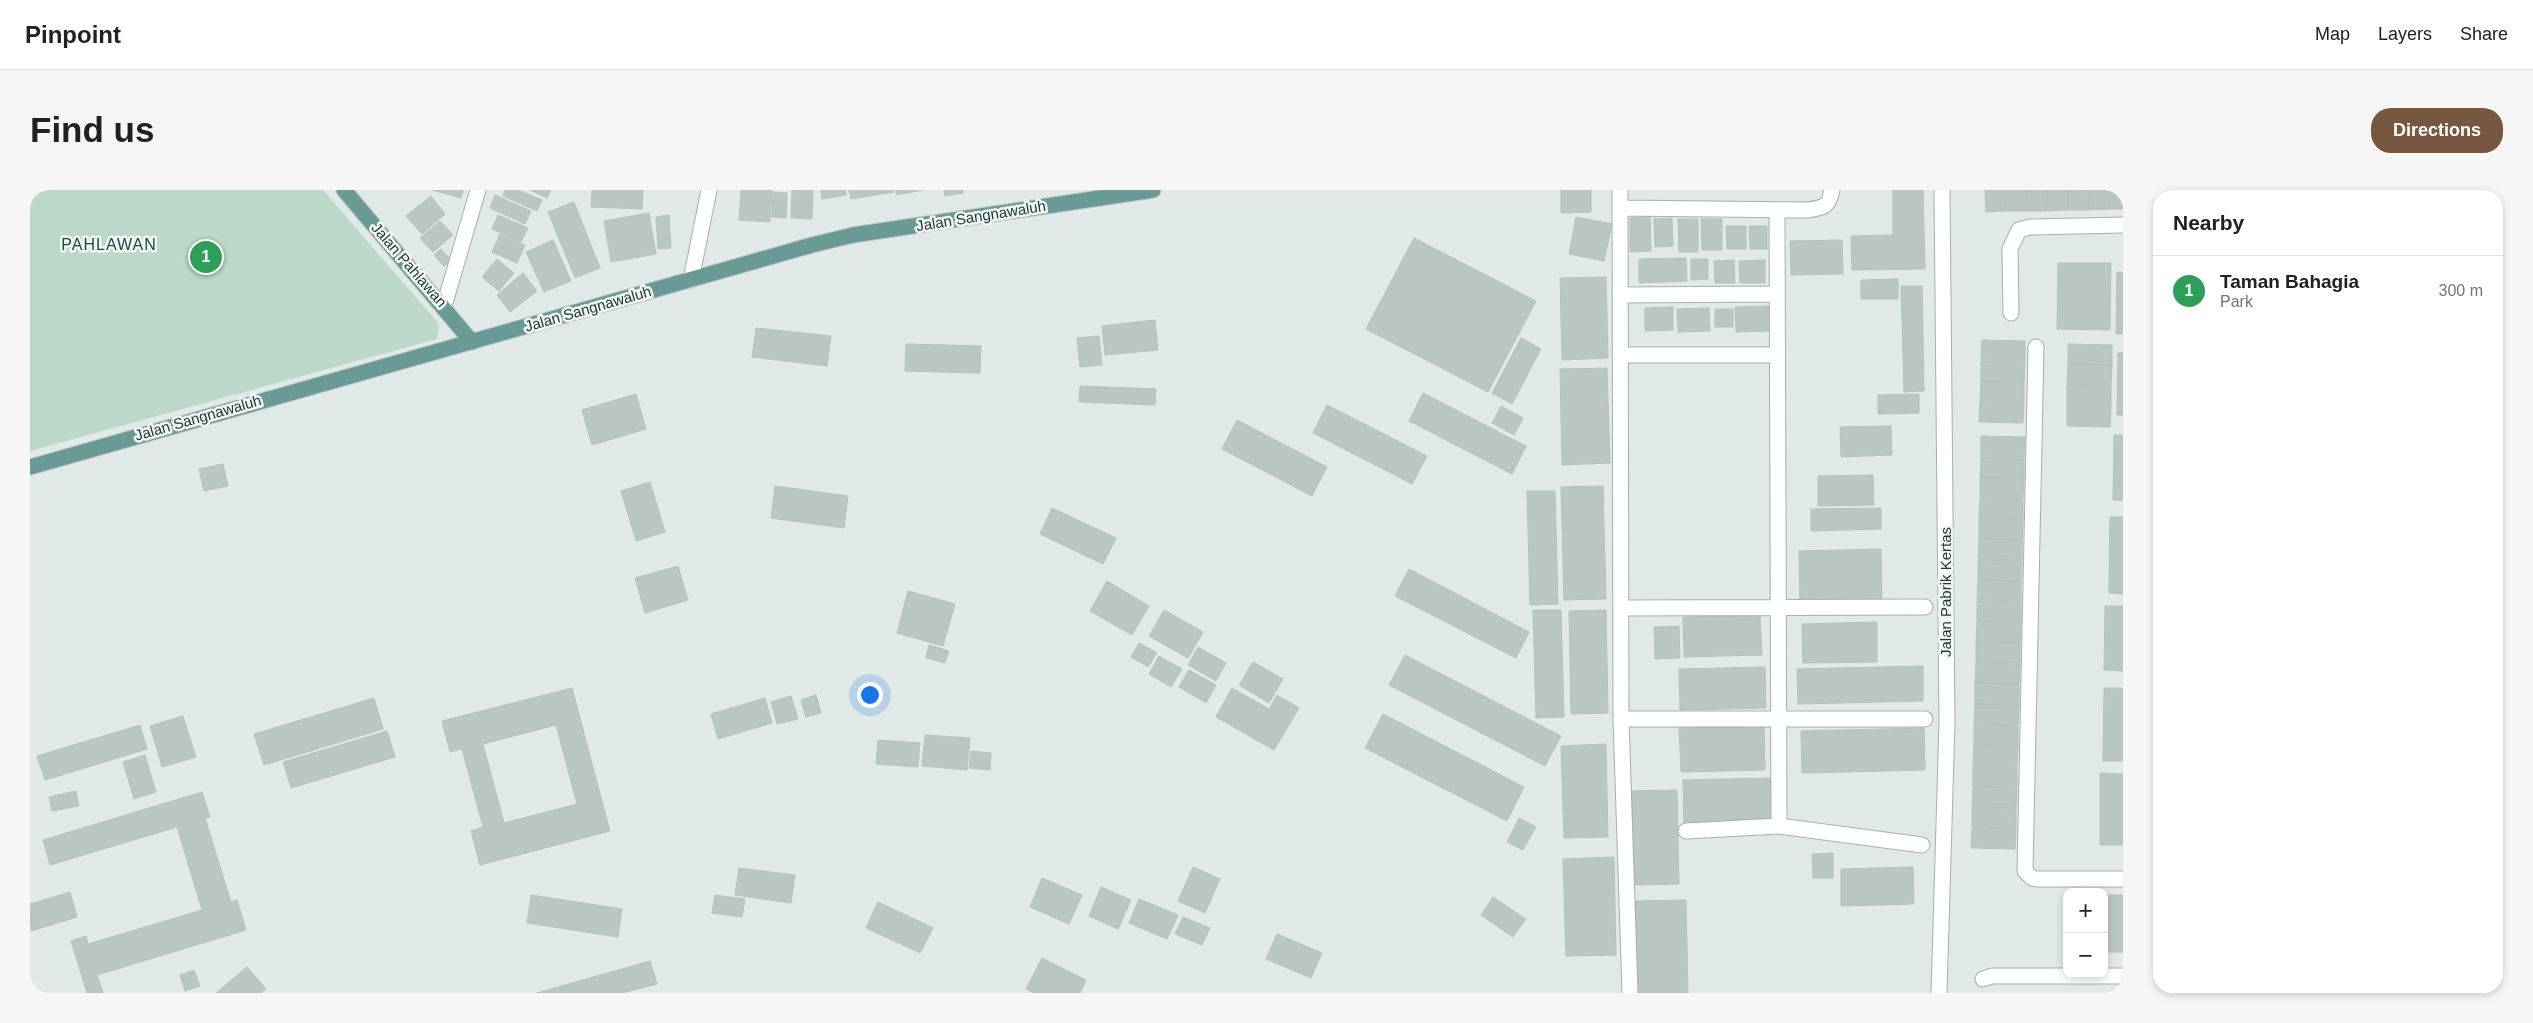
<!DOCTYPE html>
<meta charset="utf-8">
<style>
:root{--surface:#fff;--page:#f6f6f6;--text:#202124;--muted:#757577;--line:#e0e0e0;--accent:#785741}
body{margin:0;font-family:Helvetica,sans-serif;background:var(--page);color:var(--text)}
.controls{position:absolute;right:15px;bottom:15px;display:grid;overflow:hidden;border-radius:10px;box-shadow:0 2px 8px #0003}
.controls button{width:45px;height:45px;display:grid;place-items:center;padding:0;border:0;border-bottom:1px solid var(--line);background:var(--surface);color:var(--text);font:25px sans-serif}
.you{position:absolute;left:839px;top:504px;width:18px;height:18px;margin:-12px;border:4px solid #fff;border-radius:50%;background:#1a73e8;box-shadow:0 0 0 8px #1a73e833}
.badge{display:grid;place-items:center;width:32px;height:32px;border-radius:50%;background:var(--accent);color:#fff;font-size:16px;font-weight:700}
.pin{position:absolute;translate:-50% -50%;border:2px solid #fff;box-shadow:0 1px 5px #0006}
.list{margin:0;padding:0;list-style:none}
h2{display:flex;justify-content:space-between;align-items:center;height:65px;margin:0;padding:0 20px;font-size:21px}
h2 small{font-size:16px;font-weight:400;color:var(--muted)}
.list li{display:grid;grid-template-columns:32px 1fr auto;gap:15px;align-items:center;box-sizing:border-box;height:70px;padding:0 20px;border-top:1px solid var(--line)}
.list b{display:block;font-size:19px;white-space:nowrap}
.list p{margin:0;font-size:16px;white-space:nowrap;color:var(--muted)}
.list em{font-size:16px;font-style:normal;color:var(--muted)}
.map{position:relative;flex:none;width:2093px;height:803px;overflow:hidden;border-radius:20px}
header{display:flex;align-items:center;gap:30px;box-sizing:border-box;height:70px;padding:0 25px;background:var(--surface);border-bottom:1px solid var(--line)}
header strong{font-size:24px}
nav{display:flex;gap:28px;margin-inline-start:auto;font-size:18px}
.intro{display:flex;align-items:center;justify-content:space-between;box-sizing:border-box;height:120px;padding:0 30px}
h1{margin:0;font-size:35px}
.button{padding:12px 22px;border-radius:20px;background:var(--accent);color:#fff;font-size:18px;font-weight:700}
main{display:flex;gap:30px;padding:0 30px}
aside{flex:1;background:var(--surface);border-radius:20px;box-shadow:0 2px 8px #0003}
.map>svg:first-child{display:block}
.green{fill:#bbd8c8}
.building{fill:#b9c6c3;stroke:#b3c2bf;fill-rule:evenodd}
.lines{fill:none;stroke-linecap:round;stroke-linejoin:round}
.minor-casing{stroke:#a4b0ae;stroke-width:17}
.primary-casing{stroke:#bdc3c3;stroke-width:17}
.minor{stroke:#fff;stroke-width:15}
.primary{stroke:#699a96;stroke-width:15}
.labels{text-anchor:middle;stroke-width:5;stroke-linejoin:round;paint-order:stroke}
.street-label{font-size:15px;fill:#233836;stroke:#f0f6f4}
.neighbourhood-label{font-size:16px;letter-spacing:1px;fill:#214745;stroke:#f0f6f4}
</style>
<header>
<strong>Pinpoint</strong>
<nav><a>Map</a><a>Layers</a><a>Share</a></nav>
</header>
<div class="intro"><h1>Find us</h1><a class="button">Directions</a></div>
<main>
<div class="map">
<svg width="2093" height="803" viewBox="0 0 2093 803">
<rect width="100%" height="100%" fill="#e0e9e7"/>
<path class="green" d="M0 0H293L409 134 407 149 0 261Z"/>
<path class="building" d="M402 0H433L431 8Z
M475 0H488L512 10 507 21 473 6Z
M500 0H521L517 8Z
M562 0H613L612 19 561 17Z
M711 0H742L740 32 709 30Z
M762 0H783L782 29 761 28Z
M791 0H815L816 5 792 9Z
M819 0H863L864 2 821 9Z
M866 0H893L866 5Z
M914 0H933V3L915 6Z
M1531 0H1561V22L1531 23Z
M1863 0H1893L1895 79 1822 80 1821 46 1863 45Z
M1955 0H1975L1976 21 1956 22Z
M1976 0H1996V21H1976Z
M1996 0H2017V21H1997Z
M2017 0H2038V20L2018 21Z
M2038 0H2058L2059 20H2038Z
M2059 0H2079L2080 19 2059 20Z
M2079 0H2093V19H2080Z
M743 2 757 3 756 28 742 27Z
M465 5 501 21 495 34 460 18Z
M401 6 415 24 392 44 376 26Z
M544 12 570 78 545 88 518 22Z
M619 23 626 64 581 72 574 31Z
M468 25 498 38 491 52 462 39Z
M639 25 641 58 628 59 626 27Z
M1546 27 1582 34 1574 71 1539 64Z
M1620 27 1621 61 1600 62V28Z
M1642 28 1643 56 1625 57 1624 29Z
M1648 29H1668V62H1649Z
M1671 29H1692V60H1672Z
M410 31 423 45 403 62 390 48Z
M1696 36H1716V59H1697Z
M1719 36H1737V59H1720Z
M470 44 495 55 487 73 462 62Z
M1384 48 1506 111 1458 202 1336 139Z
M523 50 541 91 514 102 496 62Z
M1812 50 1813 84 1761 85 1760 51Z
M411 59 421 70 414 76 404 65Z
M1656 68 1657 91 1609 93V69Z
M467 69 484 83 469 101 452 87Z
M1661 69H1678V89L1661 90Z
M1704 70 1705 93H1685L1684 71Z
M1735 70V93H1710L1709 71Z
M2028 73H2081L2080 140 2027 139Z
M2087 82H2093V144H2086Z
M493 83 507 101 480 122 467 105Z
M1576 87 1578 168 1532 170 1530 88Z
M1868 89V109H1831V90Z
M1871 96H1892L1894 201 1874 202Z
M1740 116V141L1706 142 1705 117Z
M1643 117V140L1615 141V118Z
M1679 118 1680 141 1648 142 1647 119Z
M1685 119H1703V137H1685Z
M1125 130 1128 160 1075 165 1072 136Z
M726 138 801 146 797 176 722 167Z
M1069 146 1072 175 1050 177 1047 148Z
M1491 148 1511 159 1482 214 1462 203Z
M1952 150 1995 151V171L1951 170Z
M876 154 951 156 950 183 875 181Z
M2038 154 2082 155V175L2038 174Z
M2088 163H2093V225H2087Z
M1951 171 1995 172 1994 192 1951 191Z
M2038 174 2082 175 2081 196 2037 195Z
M1577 178 1580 273 1532 275 1530 179Z
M1951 191 1994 192V212L1950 211Z
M2037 195 2081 196V216L2037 215Z
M1050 196 1126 199 1125 215 1049 212Z
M1393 203 1496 256 1482 284 1379 231Z
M606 204 616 239 562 255 552 220Z
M1889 204V223L1848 224V205Z
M1950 212 1994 213 1993 233 1949 232Z
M1297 215 1397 266 1382 294 1283 243Z
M1471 216 1493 228 1484 245 1462 233Z
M2037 216 2081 217 2080 237 2037 236Z
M1207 230 1297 277 1282 306 1192 259Z
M1861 236 1862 265 1811 267 1810 237Z
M2084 245H2093V310H2083Z
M1951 246 1995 247 1994 267 1951 266Z
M1951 267 1994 268V288L1950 287Z
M193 274 198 296 174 301 169 279Z
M1843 285 1844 315 1788 316V286Z
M1950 287 1994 288 1993 308 1950 307Z
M620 292 635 342 606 351 591 301Z
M745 296 818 306 814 338 741 328Z
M1573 296 1576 409 1534 410 1531 297Z
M1497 301H1525L1528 414 1500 415Z
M1950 308 1993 309V329L1949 328Z
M1022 318 1086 348 1073 374 1010 344Z
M1851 318V339L1781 341V319Z
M2080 327H2093V404L2079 403Z
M1949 328 1993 329 1992 350 1949 348Z
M1949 349 1992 350V370L1948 369Z
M1851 359 1852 413 1770 415 1769 361Z
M1948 370 1992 371 1991 391 1948 390Z
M648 376 658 410 615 423 605 388Z
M1379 379 1499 442 1486 468 1365 406Z
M1948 390 1991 391V411L1947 410Z
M1077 391 1119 416 1102 445 1060 421Z
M878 401 925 414 913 456 867 443Z
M1947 411 1991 412V432L1947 431Z
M2075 416H2093V481L2074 480Z
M1134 420 1173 442 1158 468 1119 446Z
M1503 420H1531L1534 527 1506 528Z
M1576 420 1578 523 1541 524 1539 421Z
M1730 425 1732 465 1654 467 1653 427Z
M1947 431 1991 433 1990 453 1946 452Z
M1847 432V472L1773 473 1772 434Z
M1649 436 1650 468 1625 469 1624 437Z
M1946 452 1990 453V473L1946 472Z
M1109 453 1127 463 1118 477 1101 467Z
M899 455 919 461 915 473 896 468Z
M1168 457 1196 473 1186 491 1158 475Z
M1375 465 1531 546 1515 576 1359 495Z
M1129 466 1152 479 1141 497 1119 484Z
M1223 472 1253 489 1239 513 1209 495Z
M1946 473 1990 474 1989 494 1945 493Z
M1893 476V511L1768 514 1767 479Z
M1735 477 1736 518 1650 520 1649 479Z
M1159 480 1186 495 1176 513 1149 497Z
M1945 493 1989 494V515L1945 514Z
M542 498 580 641 450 675 441 641 453 637 432 559 420 562 412 531ZM526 535 547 614 474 633 453 554Z
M1202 498 1239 519 1247 505 1269 518 1244 560 1186 527Z
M2074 498H2093V571H2073Z
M786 505 791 523 776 527 771 510Z
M761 506 768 529 747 534 741 512Z
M344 508 353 539 234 575 224 544Z
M735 508 742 533 688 549 681 524Z
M1945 514 1989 515 1988 535 1944 534Z
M1353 524 1494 597 1477 631 1335 558Z
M153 526 166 567 132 577 120 536Z
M110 535 117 559 15 590 7 566Z
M1944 535 1988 536V556L1944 555Z
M1734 536 1735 580 1651 582 1649 538Z
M1894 538 1895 580 1772 583 1771 541Z
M357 541 365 567 261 598 253 572Z
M895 545 940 548 937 580 892 576Z
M848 550 890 553 888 577 846 574Z
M1576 554 1578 647 1534 648 1531 556Z
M1944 555 1988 556 1987 576 1943 575Z
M941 561 961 563 960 580 939 578Z
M115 565 126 602 104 609 93 572Z
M1943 576 1987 577V597L1943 596Z
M2070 583 2093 584V655H2070Z
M1742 588 1743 633 1654 635 1653 590Z
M1943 597 1987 598 1986 618 1942 617Z
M1647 600 1649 694 1604 695 1601 601Z
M46 601 49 616 22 621 19 607Z
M172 602 180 627 175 628 201 712 207 710 216 740 67 785 73 803H57L41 751 56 746 58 754 172 720 147 637 20 675 13 650Z
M1942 617 1986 618V638L1942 637Z
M1489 628 1506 637 1493 660 1477 652Z
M1942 638 1986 639 1985 659 1941 658Z
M1803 663V688H1783L1782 664Z
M1584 667 1586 765 1536 766 1533 669Z
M1163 677 1190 689 1175 723 1148 711Z
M1883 677 1884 714 1811 716V679Z
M709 678 765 685 761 713 705 705Z
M1012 688 1052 705 1039 734 1000 717Z
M1071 697 1101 710 1088 739 1059 726Z
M40 702 47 727 1 741 0 714Z
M501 705 592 719 588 747 497 733Z
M685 705 715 709 712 727 682 723Z
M2074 705H2093V762H2074Z
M1463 707 1496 729 1483 747 1451 725Z
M1109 709 1148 725 1137 749 1099 733Z
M1656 710 1658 803H1607L1605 711Z
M848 712 903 738 890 763 836 738Z
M1153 727 1180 738 1172 755 1145 744Z
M1247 744 1292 763 1281 788 1236 769Z
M1012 768 1056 790 1050 803H1004L996 799Z
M620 771 627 794 592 803H507Z
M217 777 236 799 231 803H186Z
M164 780 170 796 155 801 150 785Z"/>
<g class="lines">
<g class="minor-casing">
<path id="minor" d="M1590 0 1591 529 1600 802
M1590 18 1777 20C1793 18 1799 17 1802 0
M1747 20 1749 636 1892 655
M661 90 679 0
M1590 105 1747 104
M414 116 448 0
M1981 123 1980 59 1989 40 2000 37 2093 35
M2006 157 1995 681 2002 688 2008 689H2093
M1590 165H1747
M1591 418 1895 417
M1591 529H1895
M1656 641 1749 636
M1953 789 1962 786H2093
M1909 803 1917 532 1912 0"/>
</g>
<g class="primary-casing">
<path id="primary" d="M314 0 442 152
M0 277 782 55 823 45 1123 0"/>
</g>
<use href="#minor" class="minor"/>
<use href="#primary" class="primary"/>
</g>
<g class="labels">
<g class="street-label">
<text transform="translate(951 26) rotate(-9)" y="5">Jalan Sangnawaluh</text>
<text transform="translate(379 75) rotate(49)" y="5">Jalan Pahlawan</text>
<text transform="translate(558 119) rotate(-16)" y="5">Jalan Sangnawaluh</text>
<text transform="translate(168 228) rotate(-16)" y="5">Jalan Sangnawaluh</text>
<text transform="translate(1916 402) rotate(-90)" y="5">Jalan Pabrik Kertas</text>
</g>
<g class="neighbourhood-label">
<text x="79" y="60">PAHLAWAN</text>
</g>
</g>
</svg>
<div class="controls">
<button>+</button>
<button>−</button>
</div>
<div class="you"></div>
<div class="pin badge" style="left:176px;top:67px;background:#2e9e5b">1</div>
</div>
<aside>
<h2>Nearby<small></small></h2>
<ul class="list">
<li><span class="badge" style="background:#2e9e5b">1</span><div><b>Taman Bahagia</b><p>Park</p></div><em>300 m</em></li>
</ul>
</aside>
</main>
